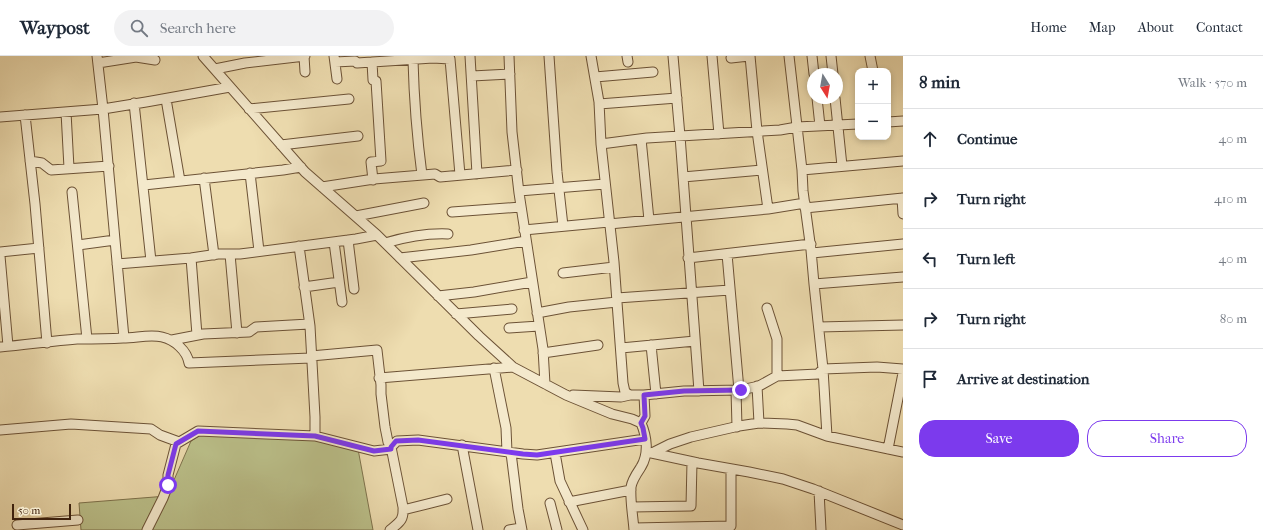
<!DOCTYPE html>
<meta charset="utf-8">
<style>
:root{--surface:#fff;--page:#f2f2f3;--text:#1f2937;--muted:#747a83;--line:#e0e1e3;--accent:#7c3aed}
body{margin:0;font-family:"IM FELL French Canon",serif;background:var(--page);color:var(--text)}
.controls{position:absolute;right:12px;top:12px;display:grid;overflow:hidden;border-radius:8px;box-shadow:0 2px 6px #0003}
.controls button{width:36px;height:36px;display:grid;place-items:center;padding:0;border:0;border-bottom:1px solid var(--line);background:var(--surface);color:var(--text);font:20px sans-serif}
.compass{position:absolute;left:807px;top:12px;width:36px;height:36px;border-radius:50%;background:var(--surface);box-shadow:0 2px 6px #0003;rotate:169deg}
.scale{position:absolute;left:12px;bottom:10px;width:59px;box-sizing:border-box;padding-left:4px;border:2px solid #41230d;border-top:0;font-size:11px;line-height:14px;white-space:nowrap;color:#41230d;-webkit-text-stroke:3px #f4e9cc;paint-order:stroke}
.stop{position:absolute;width:12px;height:12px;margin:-9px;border:3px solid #7c3aed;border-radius:50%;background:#fff}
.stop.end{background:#7c3aed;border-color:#fff;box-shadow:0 1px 4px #0008}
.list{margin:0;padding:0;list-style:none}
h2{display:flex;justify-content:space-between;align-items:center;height:52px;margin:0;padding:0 16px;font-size:17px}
h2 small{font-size:13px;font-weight:400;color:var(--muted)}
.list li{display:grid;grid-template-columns:26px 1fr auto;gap:12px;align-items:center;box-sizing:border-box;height:60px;padding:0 16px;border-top:1px solid var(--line)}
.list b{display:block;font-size:15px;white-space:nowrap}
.list em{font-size:13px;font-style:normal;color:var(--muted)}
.actions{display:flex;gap:8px;padding:12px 16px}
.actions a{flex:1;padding:9px 0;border:1px solid var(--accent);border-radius:16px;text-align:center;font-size:14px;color:var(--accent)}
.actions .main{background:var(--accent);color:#fff}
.icon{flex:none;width:22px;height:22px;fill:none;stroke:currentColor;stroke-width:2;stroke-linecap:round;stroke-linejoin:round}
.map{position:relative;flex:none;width:903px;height:474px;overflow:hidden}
header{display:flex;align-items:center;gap:24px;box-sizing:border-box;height:56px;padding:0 20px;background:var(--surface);border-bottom:1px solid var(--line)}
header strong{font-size:19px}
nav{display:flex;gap:22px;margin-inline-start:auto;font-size:14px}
.search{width:280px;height:36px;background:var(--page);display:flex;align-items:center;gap:10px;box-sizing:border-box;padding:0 14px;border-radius:22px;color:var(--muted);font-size:15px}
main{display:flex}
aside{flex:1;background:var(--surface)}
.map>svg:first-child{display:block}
.green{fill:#bbc08a;stroke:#7e724c}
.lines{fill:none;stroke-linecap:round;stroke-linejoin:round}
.minor-casing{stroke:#6c5236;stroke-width:11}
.minor{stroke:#f4e9cc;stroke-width:9}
.route{stroke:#7c3aed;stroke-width:5}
</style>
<header>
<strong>Waypost</strong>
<div class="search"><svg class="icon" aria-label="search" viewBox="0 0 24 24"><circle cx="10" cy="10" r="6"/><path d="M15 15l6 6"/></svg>Search here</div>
<nav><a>Home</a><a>Map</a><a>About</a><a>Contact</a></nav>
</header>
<main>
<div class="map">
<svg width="903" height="474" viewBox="0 0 903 474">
<rect width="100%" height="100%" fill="#eeddb0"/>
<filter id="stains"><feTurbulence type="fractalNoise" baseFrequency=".005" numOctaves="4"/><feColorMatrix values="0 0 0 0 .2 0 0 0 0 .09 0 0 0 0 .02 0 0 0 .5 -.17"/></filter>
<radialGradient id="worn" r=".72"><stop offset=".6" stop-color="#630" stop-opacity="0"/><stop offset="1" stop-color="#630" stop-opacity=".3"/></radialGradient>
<path class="green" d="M202 378 318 384 358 393 373 474H81L79 447 167 440 191 385Z"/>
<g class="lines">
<g class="minor-casing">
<path id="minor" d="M97 0 103 53 124 282
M203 0 305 116 377 179 479 280 513 311 566 339 612 358 632 363 641 367C647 381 649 398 641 411 637 417 632 424 631 431 630 445 633 460 634 474
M304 0 305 16
M334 0 337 23
M470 0 477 118
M509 0 512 76 519 137 543 293 545 328
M549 0 557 116 563 170
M591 0 599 46 601 88 614 206 623 327 625 336 630 339H644L684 335 741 334 759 330 777 320 818 318 823 313 877 311 903 313
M627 0 628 6
M673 0 680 80 699 335
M712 0 719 78
M750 0 757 75 768 153
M789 0 802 114 803 135 811 194 814 228 823 313 827 380
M812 0 814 18
M831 0 833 18
M870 0 873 15
M731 2 749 0
M413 4C414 43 417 81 422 119
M335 6 355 5 357 7 433 2 450 3 460 119
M372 6 373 24 376 25 381 105 371 106 373 124
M98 7 136 1 155 4
M215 13 245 7 305 0
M472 20 510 18
M595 21 653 16
M817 42 820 70
M835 42 842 110
M166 43 180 125
M134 47 151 205
M599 48 677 42
M249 53 349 43
M66 56 69 112
M25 59 35 148 47 287
M0 61 103 53 146 46 230 31
M888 66 903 65
M641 83 649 164
M601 88 647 82 780 74 797 71 858 68
M281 89 358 80
M30 105 42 107 51 114 109 110
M802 114 903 105
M250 117 259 195
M683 121 762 114
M204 122 214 199
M144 129 283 114 301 111
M322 131 374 123 435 118 440 121 517 114
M519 135 605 128
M72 136 87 283
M902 142 903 158
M805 152 903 142
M452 156 521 151
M356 160 424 147
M609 168 768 153 805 147
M524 174 609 166
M348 184 354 233
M334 186 342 246
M385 187C406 181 426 177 448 178
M78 189 115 184
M299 190 310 270 315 361V380
M0 196 39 192
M812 197 903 188
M230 198 237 277
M727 198 739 334
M0 200 8 290
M191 202 197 279
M400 202 471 194 526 185
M688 202 811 188
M117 208 191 202 218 198H240L356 183 377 179
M563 217 614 211
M814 228 903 221
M304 231 339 226
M438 240 474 236 532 226
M617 242 730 234
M767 252 777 283V320
M537 257 569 251 617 246
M456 258 512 253
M819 271 903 269
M509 272 539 270
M172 284 203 278 249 276 256 271 309 268
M651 289 656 338
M0 291C25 289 51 285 77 283 92 283 107 283 123 282 136 282 150 278 162 281 175 284 187 295 189 307L311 302
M621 292 695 285
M543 297 598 289
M311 300 377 294 381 329V338L385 371 388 386 391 391
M494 312 506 372 507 396
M379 322 513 311
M757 330 759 367
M736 334 737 371
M573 339 621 341 630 339
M641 367 645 360 644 339
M0 374 71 368 151 373 160 379 179 386
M462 389 478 474
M888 393 903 317
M647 396 698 407 749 416 783 423 813 433 903 469
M511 397 518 453 522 474
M555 397 560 425 583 474
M652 397 670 388 691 381 739 370 759 367 787 368 797 369 827 380 903 396
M819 435 821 474
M569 446 631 434
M550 447 557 474
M632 451 691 450 692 406
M403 454 447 443
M17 469 78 464
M634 472 731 470V413
M147 474 163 442 168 429V419L176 388 198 375 315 380 374 395 391 393
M390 474C400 466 404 464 403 451L391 391 397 385 418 384 523 398 537 399 645 383
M509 474 521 472"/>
</g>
<use href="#minor" class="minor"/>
</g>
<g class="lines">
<path class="route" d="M168 429V419L176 388 198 375 315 380 374 395 391 393V391L396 385 418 384 523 398 537 399 645 383 643 372 641 367 645 360 644 339 684 335 741 334"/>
</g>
<rect width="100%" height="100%" filter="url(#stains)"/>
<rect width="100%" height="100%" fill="url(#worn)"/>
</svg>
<div class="controls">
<button>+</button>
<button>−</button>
</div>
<svg class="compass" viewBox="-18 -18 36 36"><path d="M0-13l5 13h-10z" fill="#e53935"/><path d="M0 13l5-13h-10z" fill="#747a83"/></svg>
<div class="scale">50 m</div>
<div class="stop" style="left:168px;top:429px"></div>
<div class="stop end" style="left:741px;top:334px"></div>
</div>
<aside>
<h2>8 min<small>Walk · 570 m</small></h2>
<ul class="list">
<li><svg class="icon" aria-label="ahead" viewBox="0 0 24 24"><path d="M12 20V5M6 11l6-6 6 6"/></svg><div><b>Continue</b></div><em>40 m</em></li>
<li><svg class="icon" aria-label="right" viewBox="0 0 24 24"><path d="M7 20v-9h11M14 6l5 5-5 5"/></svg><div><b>Turn right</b></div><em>410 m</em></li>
<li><svg class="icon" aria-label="left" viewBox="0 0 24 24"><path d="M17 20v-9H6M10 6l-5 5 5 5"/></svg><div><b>Turn left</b></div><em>40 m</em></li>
<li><svg class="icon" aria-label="right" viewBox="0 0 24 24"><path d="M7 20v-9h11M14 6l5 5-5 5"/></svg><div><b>Turn right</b></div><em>80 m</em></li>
<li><svg class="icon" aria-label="arrive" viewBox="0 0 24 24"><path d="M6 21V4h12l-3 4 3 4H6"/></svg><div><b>Arrive at destination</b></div></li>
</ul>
<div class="actions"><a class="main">Save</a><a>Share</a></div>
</aside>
</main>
